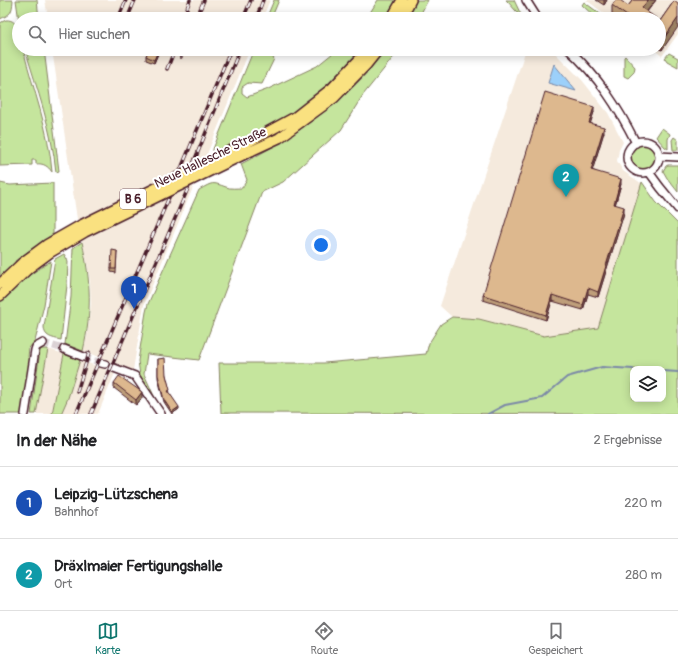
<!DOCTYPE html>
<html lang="de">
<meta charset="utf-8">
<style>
:root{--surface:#fff;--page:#f6f6f6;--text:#202124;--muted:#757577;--line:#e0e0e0;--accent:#0f766e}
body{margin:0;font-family:Pangolin,sans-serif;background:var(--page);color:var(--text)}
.controls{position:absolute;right:12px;bottom:12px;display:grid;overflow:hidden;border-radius:8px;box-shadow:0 2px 10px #0003}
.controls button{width:36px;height:36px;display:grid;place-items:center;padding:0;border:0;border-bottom:1px solid var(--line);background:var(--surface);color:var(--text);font:20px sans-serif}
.you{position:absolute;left:321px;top:245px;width:14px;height:14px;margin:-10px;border:3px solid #fff;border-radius:50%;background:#1a73e8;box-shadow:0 0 0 6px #1a73e833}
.badge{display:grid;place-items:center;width:26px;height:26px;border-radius:50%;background:var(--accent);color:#fff;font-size:13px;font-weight:700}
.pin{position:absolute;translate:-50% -33px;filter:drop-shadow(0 1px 2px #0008)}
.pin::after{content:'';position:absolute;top:21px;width:14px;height:12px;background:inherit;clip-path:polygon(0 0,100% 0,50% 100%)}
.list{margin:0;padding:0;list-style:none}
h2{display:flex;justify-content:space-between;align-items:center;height:52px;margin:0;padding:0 16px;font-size:17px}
h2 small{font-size:13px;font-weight:400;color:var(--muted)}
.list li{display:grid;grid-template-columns:26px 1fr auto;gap:12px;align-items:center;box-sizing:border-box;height:72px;padding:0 16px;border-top:1px solid var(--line)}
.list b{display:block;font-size:15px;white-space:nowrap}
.list p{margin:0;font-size:13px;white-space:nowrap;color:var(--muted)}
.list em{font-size:13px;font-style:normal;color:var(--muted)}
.icon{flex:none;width:22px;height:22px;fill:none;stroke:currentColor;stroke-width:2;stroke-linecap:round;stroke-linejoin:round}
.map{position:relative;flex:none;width:678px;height:414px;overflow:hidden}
.search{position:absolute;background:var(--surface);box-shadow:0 2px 10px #0003;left:12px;right:12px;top:12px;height:44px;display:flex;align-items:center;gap:10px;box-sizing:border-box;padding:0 14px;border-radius:22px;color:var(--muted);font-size:15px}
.sheet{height:196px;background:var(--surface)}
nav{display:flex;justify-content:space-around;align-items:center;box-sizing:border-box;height:56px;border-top:1px solid var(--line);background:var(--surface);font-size:11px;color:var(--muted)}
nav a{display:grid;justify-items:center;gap:2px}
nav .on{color:var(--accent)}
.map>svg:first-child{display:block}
.built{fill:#f5eadd}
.green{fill:#c5e59d;stroke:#888264;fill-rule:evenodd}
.water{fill:#9cd0fa;stroke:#7b89a7}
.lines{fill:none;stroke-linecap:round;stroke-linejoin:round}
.stream{stroke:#7b89a7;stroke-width:2}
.minor-tunnel{stroke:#dbd2d5;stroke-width:7;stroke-dasharray:7 3.5;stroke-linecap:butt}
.minor-casing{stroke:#4a1f2b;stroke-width:10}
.major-casing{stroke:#4a1f2b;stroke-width:12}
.minor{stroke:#fff;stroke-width:7}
.major{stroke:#fae180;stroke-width:9}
.rail-casing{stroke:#4a1f2b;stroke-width:3.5}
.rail{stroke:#fff;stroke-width:2;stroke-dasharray:6;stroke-linecap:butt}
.major-bridge-casing{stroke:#4a1f2b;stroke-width:12;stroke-linecap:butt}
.major-bridge{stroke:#fae180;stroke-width:9}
.wall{fill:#be9e7a;stroke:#4a1f2b}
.shaded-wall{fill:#9b8163;stroke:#4a1f2b}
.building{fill:#ddb88e;stroke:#4a1f2b}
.labels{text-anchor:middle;stroke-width:4;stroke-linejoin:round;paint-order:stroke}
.shield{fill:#fff;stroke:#80626b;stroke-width:1}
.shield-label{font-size:12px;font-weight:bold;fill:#4a1f2b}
.street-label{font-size:13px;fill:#4a1f2b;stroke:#fff}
</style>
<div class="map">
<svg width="678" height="414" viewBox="0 0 678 414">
<rect width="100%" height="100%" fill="#fff"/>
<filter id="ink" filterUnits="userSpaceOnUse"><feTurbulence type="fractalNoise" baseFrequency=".025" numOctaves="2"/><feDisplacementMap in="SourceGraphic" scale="8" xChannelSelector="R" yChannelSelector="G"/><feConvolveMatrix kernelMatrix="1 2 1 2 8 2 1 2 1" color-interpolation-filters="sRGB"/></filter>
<g filter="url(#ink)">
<path class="built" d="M45 0H270L262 19H48Z
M586 0H678V34L662 56 653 49H659V19H612Z
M52 49H250L207 154 144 305 133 370 83 351 87 336 91 304 90 282 87 263 77 219Z
M526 49H551L582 80 608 113 623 142 619 150 617 161 623 171 644 185 598 328 544 336 479 319 452 317 440 306Z
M48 349 64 354 52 414H36Z
M80 360 115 373 98 414H61L68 398Z"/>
<path class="green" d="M0 0H13C12 13 11 14 0 19Z
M16 0H37L39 19H19V21Z
M274 0H279L271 19H266Z
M378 0H396L385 19H366Z
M417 0H428L418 19H406Z
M506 0H514L523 19 508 2Z
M584 2 607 19H597L582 5Z
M6 20C21 19 19 39 19 49H23C33 89 49 130 52 172 48 166 43 163 36 164V160H32V165L0 166V23Z
M25 49H44L59 171 56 172C52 130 37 89 25 49Z
M254 49H267L274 59 262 84 248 83 242 87V93L247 97 266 90 317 66 338 49H361C341 73 312 101 285 117 263 131 237 141 213 152V149Z
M386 49H400L363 95 341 130 283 182 262 192 199 360 147 354 144 374 155 398 140 375 138 361 146 312 148 304 199 190C213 182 212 182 226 187 230 189 237 188 242 188L247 180 241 164C281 144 319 119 352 88 364 77 375 62 386 49Z
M669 53 678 58V67L667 61 665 58Z
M625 56 635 67 634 72 628 78 624 76V57Z
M662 128 670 134 668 139V149L665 147 656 137Z
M674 137 678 140V150H673L672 140Z
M629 157a14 14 0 1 1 28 0a14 14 0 1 1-28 0Z
M668 165H678V192L667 178 663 171 666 166Z
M642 182 656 202 678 224V414L221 413 219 363H324L426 354 429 343 441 324 452 317 479 319 544 336 598 328ZM633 369H663V399H633Z
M0 183 10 185 53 183V234L15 261 16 263 0 278Z
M82 242C91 282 92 311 83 351L65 344 71 297 73 248Z
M64 254 68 261 67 285 61 340C52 338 44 337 44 327L55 259Z
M51 261 44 305 35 341 29 348 28 357 31 358 22 414H0V300C15 285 33 272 51 261Z
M42 349H48L36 414H31L40 351Z
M64 354 80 360 68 398 61 414H52Z"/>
<path class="water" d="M554 64 576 91 548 83Z"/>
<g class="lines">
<path class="stream" d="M663 371 678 372
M488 414 505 405 542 398 567 377 602 367 633 369"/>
<path class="minor-tunnel" d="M43 343 64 349
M84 357 101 363"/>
<g class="minor-casing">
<path id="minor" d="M526 0 538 19
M568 49C598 76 618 107 636 143
M627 157a16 16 0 1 1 32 0a16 16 0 1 1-32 0Z
M659 156 678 157
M649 172 660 187 678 209
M64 349 84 357
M101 363 105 364
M114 368 135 376 161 414
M25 414 35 350 36 347 43 343"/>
</g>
<g class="major-casing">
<path id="major" d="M391 19 402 0
M401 19 411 0
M247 143 295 117 332 88 369 49
M251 151 279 138 334 98 367 64 379 49
M0 284 23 262
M0 296 28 269"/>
</g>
<use href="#minor" class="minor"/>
<use href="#major" class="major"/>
<g class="rail-casing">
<path id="rail" d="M118 19 126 0
M127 19 135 0
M183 19 190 0
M196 19 204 0
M243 19 251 0
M256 19 263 0
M181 57 184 49
M167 69 175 49
M193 164 240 49
M180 171 231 49
M77 392 89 353
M76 414 170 195
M91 414 189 186"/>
</g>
<use href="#rail" class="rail"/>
<g class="major-bridge-casing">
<path id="major-bridge" d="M23 262 46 245 81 225 247 143
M28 269 51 252 85 232 251 151"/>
</g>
<use href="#major-bridge" class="major-bridge"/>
</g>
<path class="wall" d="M596 0H607L604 5Z
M633 0H656L647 12 657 19H618L612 14V5L628 6Z
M674 1 662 50 659 49V21H660Z
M149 49H160L154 63 146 60V56Z
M594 112 590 123 604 132 592 170 621 184 615 205 624 213 598 297 588 294 583 310 552 301 546 320 483 300V295Z
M117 251 116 273 111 272V269Z
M158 359 166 375 170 393H169L179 409 172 414 164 402 158 378Z
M114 383 142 398 136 405 114 388Z"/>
<path class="shaded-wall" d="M604 0H607L604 5Z
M648 0H656L642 17V8Z
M678 18V27L662 50V41Z
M159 49H160L154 63V60Z
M594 107V112L589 128V123Z
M604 127V132L591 175V170Z
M621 179V184L614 209V204Z
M624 207V213L598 297V292Z
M588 288V294L583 310V305Z
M552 295V301L546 320V315Z
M142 392V398L136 405V400Z
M179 407V409L172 414V412Z"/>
<path class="building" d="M616 0H620L628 6 633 0H648L642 8 657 19H631L612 5Z
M674 1 678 4V18L662 41 659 39V21H660Z
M149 49H159L154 60 146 56Z
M545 92 594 107 589 123 604 127 591 170 621 179 614 204 624 207 598 292 588 288 583 305 552 295 546 315 483 295Z
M112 250 117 251 116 269H111Z
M165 358 166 375 170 390 168 391 179 407 172 412 164 400 158 375V359Z
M119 376 142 392 136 400 114 383Z"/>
</g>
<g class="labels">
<rect class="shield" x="120" y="189" width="26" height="20" rx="3"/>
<g class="shield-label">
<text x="133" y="203">B 6</text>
</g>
<g class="street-label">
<text transform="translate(210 157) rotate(-26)" y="5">Neue Hallesche Straße</text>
</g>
</g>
</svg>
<div class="controls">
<button><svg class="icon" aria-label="layers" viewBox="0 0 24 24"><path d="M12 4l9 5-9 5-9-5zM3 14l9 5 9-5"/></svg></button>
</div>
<div class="you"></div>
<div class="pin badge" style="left:134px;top:309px;background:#1a4fb4">1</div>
<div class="pin badge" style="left:566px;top:197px;background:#0f9aa8">2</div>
<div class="search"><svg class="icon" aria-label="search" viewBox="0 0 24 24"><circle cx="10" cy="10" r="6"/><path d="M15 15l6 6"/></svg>Hier suchen</div>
</div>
<section class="sheet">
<h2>In der Nähe<small>2 Ergebnisse</small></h2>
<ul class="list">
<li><span class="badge" style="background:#1a4fb4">1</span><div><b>Leipzig-Lützschena</b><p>Bahnhof</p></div><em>220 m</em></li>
<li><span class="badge" style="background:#0f9aa8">2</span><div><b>Dräxlmaier Fertigungshalle</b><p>Ort</p></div><em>280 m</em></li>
</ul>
</section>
<nav>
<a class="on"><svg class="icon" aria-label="map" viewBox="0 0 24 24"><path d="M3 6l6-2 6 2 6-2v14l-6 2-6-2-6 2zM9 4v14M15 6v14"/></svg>Karte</a>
<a><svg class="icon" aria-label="directions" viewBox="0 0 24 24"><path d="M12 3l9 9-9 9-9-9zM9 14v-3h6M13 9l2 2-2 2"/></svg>Route</a>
<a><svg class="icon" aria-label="saved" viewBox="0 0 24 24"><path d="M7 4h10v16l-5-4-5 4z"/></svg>Gespeichert</a>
</nav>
